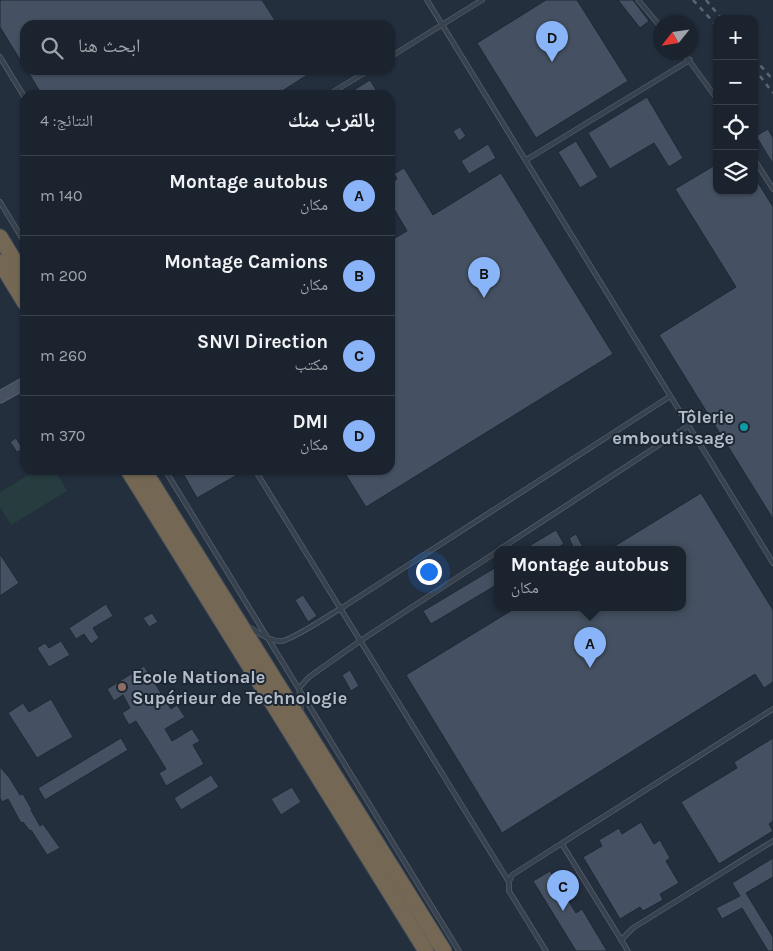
<!DOCTYPE html>
<html lang="ar">
<meta charset="utf-8">
<style>
:root{--surface:#1b232e;--page:#242b36;--text:#f1f3f6;--muted:#a0a4aa;--line:#39404a;--accent:#8ab4f8}
body{margin:0;font-family:Karla,"Noto Naskh Arabic",sans-serif;background:var(--page);color:var(--text);direction:rtl}
.controls{position:absolute;right:15px;top:15px;display:grid;overflow:hidden;border-radius:10px;box-shadow:0 1px 4px #0004}
.controls button{width:45px;height:45px;display:grid;place-items:center;padding:0;border:0;border-bottom:1px solid var(--line);background:var(--surface);color:var(--text);font:25px sans-serif}
.compass{position:absolute;left:653px;top:15px;width:45px;height:45px;border-radius:50%;background:var(--surface);box-shadow:0 1px 4px #0004;rotate:240deg}
.you{position:absolute;left:428px;top:571px;width:18px;height:18px;margin:-12px;border:4px solid #fff;border-radius:50%;background:#1a73e8;box-shadow:0 0 0 8px #1a73e833}
.badge{display:grid;place-items:center;width:32px;height:32px;border-radius:50%;background:var(--accent);color:#111;font-size:16px;font-weight:700}
.pin{position:absolute;translate:-50% -41px;filter:drop-shadow(0 1px 2px #0008)}
.pin::after{content:'';position:absolute;top:26px;width:18px;height:15px;background:inherit;clip-path:polygon(0 0,100% 0,50% 100%)}
.popup{position:absolute;left:494px;top:546px;width:192px;height:65px;box-sizing:border-box;display:grid;place-content:center;border-radius:10px;background:var(--surface);filter:drop-shadow(0 1px 4px #0005);font-size:16px;white-space:nowrap;color:var(--muted)}
.popup b{font-size:19px;color:var(--text)}
.popup::after{content:'';position:absolute;left:50%;top:100%;margin-left:-10px;border:10px solid transparent;border-top-color:var(--surface)}
.list{margin:0;padding:0;list-style:none}
h2{display:flex;justify-content:space-between;align-items:center;height:65px;margin:0;padding:0 20px;font-size:21px}
h2 small{font-size:16px;font-weight:400;color:var(--muted)}
.list li{display:grid;grid-template-columns:32px 1fr auto;gap:15px;align-items:center;box-sizing:border-box;height:80px;padding:0 20px;border-top:1px solid var(--line)}
.list b{display:block;font-size:19px;white-space:nowrap}
.list p{margin:0;font-size:16px;white-space:nowrap;color:var(--muted)}
.list em{font-size:16px;font-style:normal;color:var(--muted)}
.icon{flex:none;width:28px;height:28px;fill:none;stroke:currentColor;stroke-width:2;stroke-linecap:round;stroke-linejoin:round}
.map{position:relative;flex:none;width:773px;height:951px;overflow:hidden;direction:ltr}
.search{position:absolute;background:var(--surface);box-shadow:0 1px 4px #0004;left:20px;top:20px;width:375px;height:55px;display:flex;align-items:center;gap:12px;box-sizing:border-box;padding:0 18px;border-radius:15px;color:var(--muted);font-size:19px}
.panel{position:absolute;background:var(--surface);box-shadow:0 1px 4px #0004;left:20px;top:90px;width:375px;height:385px;border-radius:15px;direction:rtl}
.map>svg:first-child{display:block}
.green{fill:#263c3f}
.building{fill:#455162;stroke:#1f2835}
.lines{fill:none;stroke-linecap:round;stroke-linejoin:round}
.lane-casing{stroke:#565f6c;stroke-width:5.5}
.secondary-casing{stroke:#565f6c;stroke-width:13}
.highway-casing{stroke:#434c59;stroke-width:17}
.lane{stroke:#38414e;stroke-width:4}
.secondary{stroke:#465061;stroke-width:11}
.highway{stroke:#746855;stroke-width:15}
.rail{stroke:#5a6575;stroke-width:2.5;stroke-dasharray:5 5;stroke-linecap:butt}
.culture-dot{fill:#0f9aa8;stroke:#1d2633;stroke-width:2}
.education-dot{fill:#8d6e63;stroke:#1d2633;stroke-width:2}
.labels{text-anchor:middle;stroke-width:4;stroke-linejoin:round;paint-order:stroke}
.poi-label{font-size:18px;font-weight:bold;fill:#b4bcc9;stroke:#1d2633;text-anchor:end}
</style>
<div class="map">
<svg width="773" height="951" viewBox="0 0 773 951">
<rect width="100%" height="100%" fill="#242f3e"/>
<path class="green" d="M37 470H55L67 491 11 525 0 507V492Z"/>
<path class="building" d="M0 0H262L278 25H25V68L0 27Z
M546 0H577L628 81 536 138 477 43Z
M618 0H633L649 21 640 28Z
M27 70H315L276 95H42Z
M370 80 379 95H346Z
M647 97 683 158 669 167 654 143 610 169 588 133Z
M460 127 466 136 459 141 453 131Z
M768 129 773 138V164L756 136Z
M576 141 598 177 580 188 558 152Z
M488 144 496 158 469 174 461 161Z
M717 164V191H754V176L773 207V519L659 335 736 287 675 189Z
M404 168 433 215 501 173 613 354 366 507 343 470H390V241L407 231 390 202V184L397 179 394 174Z
M16 438 23 449 17 452 10 442Z
M181 470H234L237 475 197 498Z
M701 493 773 610V682L764 688 755 674 502 833 406 675 517 607H682V549H610Z
M556 530 564 544 555 549H524Z
M576 534 584 549H574L569 538Z
M0 554 19 583 0 596Z
M498 566V584L431 624 423 611Z
M303 595 317 616 308 622 295 600Z
M106 604 113 616 93 628 99 638 91 644 84 634 76 639 69 628Z
M152 613 158 622 149 627 143 618Z
M61 641 70 655 49 667 37 648 45 643 49 648Z
M144 666 171 709 177 705 185 717 165 729 172 741 192 729 200 741 193 745 204 764 166 786 159 773 166 769 148 740 136 721 129 725 122 713 130 708 123 695 114 701 107 689Z
M350 670 359 686 351 691 342 675Z
M51 699 73 737 37 758 8 713 23 703 29 712Z
M121 738 128 750 45 800 38 788Z
M773 738V821L769 824 773 831 719 864 681 802 737 768 734 762Z
M0 767 9 777 20 795 23 794 32 810H31L40 826 43 824 60 848 47 855 31 830 30 831 23 822 21 823 8 799 2 802 0 798Z
M211 775 219 787 181 810 174 798Z
M292 787 301 802 281 815 271 799Z
M641 822 654 844 660 840 670 858 666 861 679 883 660 894 663 900 643 911 640 907 620 919 583 857 602 846 599 840 619 828 622 834Z
M773 858V877L746 893 773 937V951H768L742 908 722 919 716 908 740 896 732 883Z
M550 871 576 913 582 909 607 951H576L533 881Z"/>
<g class="lines">
<g class="lane-casing">
<path id="lane" d="M427 0 773 563
M638 0 660 26
M683 52 717 99
M0 57 25 98
M390 57 482 0
M328 95 369 70
M754 159 773 189
M526 160 690 60
M0 202 25 243
M165 470 459 951
M255 470 509 882
M500 549 688 426
M249 627C257 632 271 642 281 641 291 641 329 615 340 609L669 397
M301 710 299 688 309 677 360 641 498 551
M562 844 628 951
M621 940 633 928 773 841
M546 951 509 891V882L512 875 773 709"/>
</g>
<g class="secondary-casing">
<path id="secondary" d="M0 397 25 383"/>
</g>
<g class="highway-casing">
<path id="highway" d="M0 237 25 278
M0 262 25 303
M128 470 426 951
M144 470 444 951"/>
</g>
<use href="#lane" class="lane"/>
<use href="#secondary" class="secondary"/>
<use href="#highway" class="highway"/>
<path class="rail" d="M693 0 717 26
M706 0 722 19
M754 58 773 80
M754 68 773 93"/>
</g>
<circle class="culture-dot" cx="744" cy="427" r="5"/>
<circle class="education-dot" cx="122" cy="687" r="5"/>
<g class="labels">
<g class="poi-label">
<text x="734" y="423">Tôlerie<tspan x="734" dy="21">emboutissage</tspan></text>
<text x="132" y="683" text-anchor="start">Ecole Nationale<tspan x="132" dy="21">Supérieur de Technologie</tspan></text>
</g>
</g>
</svg>
<div class="controls">
<button>+</button>
<button>−</button>
<button><svg class="icon" aria-label="locate" viewBox="0 0 24 24"><circle cx="12" cy="12" r="6"/><path d="M12 2v4M12 18v4M2 12h4M18 12h4"/></svg></button>
<button><svg class="icon" aria-label="layers" viewBox="0 0 24 24"><path d="M12 4l9 5-9 5-9-5zM3 14l9 5 9-5"/></svg></button>
</div>
<svg class="compass" viewBox="-18 -18 36 36"><path d="M0-13l5 13h-10z" fill="#e53935"/><path d="M0 13l5-13h-10z" fill="#a0a4aa"/></svg>
<div class="you"></div>
<div class="pin badge" style="left:590px;top:668px">A</div>
<div class="popup"><b>Montage autobus</b>مكان</div>
<div class="pin badge" style="left:484px;top:298px">B</div>
<div class="pin badge" style="left:563px;top:911px">C</div>
<div class="pin badge" style="left:552px;top:62px">D</div>
<div class="search"><svg class="icon" aria-label="search" viewBox="0 0 24 24"><circle cx="10" cy="10" r="6"/><path d="M15 15l6 6"/></svg>ابحث هنا</div>
<section class="panel">
<h2>بالقرب منك<small>النتائج: 4</small></h2>
<ul class="list">
<li><span class="badge">A</span><div><b>Montage autobus</b><p>مكان</p></div><em>140 m</em></li>
<li><span class="badge">B</span><div><b>Montage Camions</b><p>مكان</p></div><em>200 m</em></li>
<li><span class="badge">C</span><div><b>SNVI Direction</b><p>مكتب</p></div><em>260 m</em></li>
<li><span class="badge">D</span><div><b>DMI</b><p>مكان</p></div><em>370 m</em></li>
</ul>
</section>
</div>
